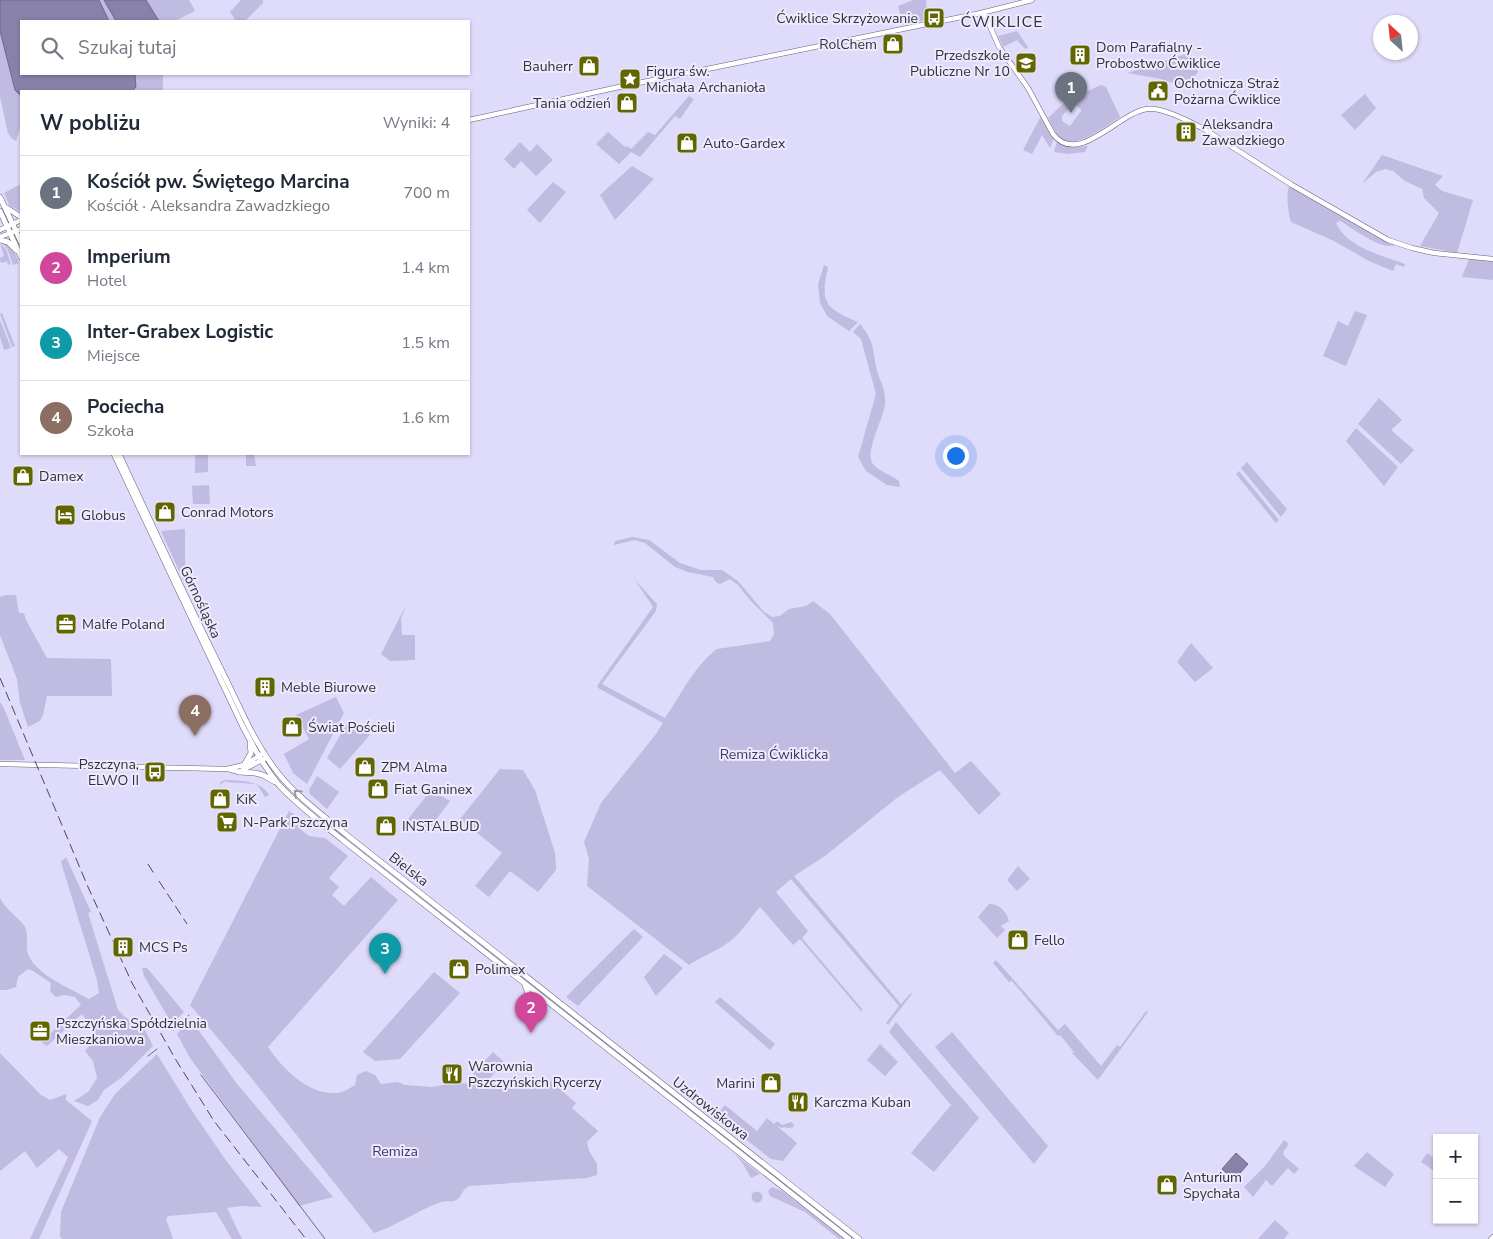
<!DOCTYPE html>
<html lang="pl">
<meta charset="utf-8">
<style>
:root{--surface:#fff;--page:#f6f6f7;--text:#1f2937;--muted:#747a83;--line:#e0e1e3;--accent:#0b8043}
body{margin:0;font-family:"Nunito Sans",sans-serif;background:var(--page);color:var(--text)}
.controls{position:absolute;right:15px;bottom:15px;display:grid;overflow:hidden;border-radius:0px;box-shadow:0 1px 4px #0004}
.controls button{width:45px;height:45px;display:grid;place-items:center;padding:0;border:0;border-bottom:1px solid var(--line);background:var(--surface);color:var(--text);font:25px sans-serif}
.compass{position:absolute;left:1373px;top:15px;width:45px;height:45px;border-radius:50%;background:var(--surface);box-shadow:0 1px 4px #0004;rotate:333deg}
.you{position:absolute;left:955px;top:455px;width:18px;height:18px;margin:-12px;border:4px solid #fff;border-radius:50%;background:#1a73e8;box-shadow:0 0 0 8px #1a73e833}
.badge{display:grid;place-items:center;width:32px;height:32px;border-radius:50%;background:var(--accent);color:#fff;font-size:16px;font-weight:700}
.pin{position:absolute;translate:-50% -41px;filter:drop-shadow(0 1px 2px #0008)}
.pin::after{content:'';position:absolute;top:26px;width:18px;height:15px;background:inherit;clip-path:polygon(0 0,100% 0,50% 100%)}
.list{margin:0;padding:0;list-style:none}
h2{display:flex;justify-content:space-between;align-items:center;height:65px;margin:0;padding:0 20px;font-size:21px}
h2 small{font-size:16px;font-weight:400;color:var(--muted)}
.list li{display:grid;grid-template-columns:32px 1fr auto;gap:15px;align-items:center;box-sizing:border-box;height:75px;padding:0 20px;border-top:1px solid var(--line)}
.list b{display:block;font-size:19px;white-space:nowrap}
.list p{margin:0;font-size:16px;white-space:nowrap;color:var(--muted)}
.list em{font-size:16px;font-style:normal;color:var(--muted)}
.icon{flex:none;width:28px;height:28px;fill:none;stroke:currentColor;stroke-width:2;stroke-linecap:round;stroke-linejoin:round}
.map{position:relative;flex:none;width:1493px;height:1239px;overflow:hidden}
.search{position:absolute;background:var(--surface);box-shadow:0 1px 4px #0004;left:20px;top:20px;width:450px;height:55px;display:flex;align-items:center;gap:12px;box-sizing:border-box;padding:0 18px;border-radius:0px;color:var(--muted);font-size:19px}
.panel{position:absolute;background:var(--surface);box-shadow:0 1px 4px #0004;left:20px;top:90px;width:450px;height:365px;border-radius:0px}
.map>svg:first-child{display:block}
.green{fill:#c0bbe0;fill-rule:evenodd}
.water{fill:#8882ab;stroke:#6e698a}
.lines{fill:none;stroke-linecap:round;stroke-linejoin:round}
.stream{stroke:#6e698a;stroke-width:1}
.secondary-casing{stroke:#635f79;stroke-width:5.5}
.primary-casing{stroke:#635f79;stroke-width:6}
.secondary{stroke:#fff;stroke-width:4.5}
.primary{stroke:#fff;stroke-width:5}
.rail{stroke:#4b4857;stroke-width:1;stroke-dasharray:10 5;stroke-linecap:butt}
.oneway{stroke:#98989e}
.labels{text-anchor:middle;stroke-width:4;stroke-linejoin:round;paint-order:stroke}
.poi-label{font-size:14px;fill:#32303c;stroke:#eceafc;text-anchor:start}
.street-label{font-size:14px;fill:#32303c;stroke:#eceafc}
.park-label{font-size:14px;fill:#3f3269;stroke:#eceafc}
.quarter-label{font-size:16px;letter-spacing:1px;fill:#32303c;stroke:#eceafc}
</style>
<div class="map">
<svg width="1493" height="1239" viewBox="0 0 1493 1239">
<rect width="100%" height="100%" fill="#dfdbfa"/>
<path class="green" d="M99 0H189L195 11 175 21H109Z
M241 0H263V3L245 21H236L230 12Z
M913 0H926L927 20 903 25 898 6Z
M0 31 15 90 21 96V125L16 141 11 138 8 133 0 97Z
M1017 31 1028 47 1025 49 1017 40 1003 47 998 36Z
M1189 53 1198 72 1186 87 1161 79 1127 73Z
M135 74H163V91H132L136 87Z
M1101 85 1106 87 1120 117C1107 125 1078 148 1064 140 1056 136 1052 125 1048 118L1068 99 1076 101 1080 98 1081 94ZM1073 104 1081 109V111L1070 126 1062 121V116Z
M1365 94 1376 108 1355 130 1341 115Z
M689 96 694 99 680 119 675 116 640 157 631 152 619 164 596 144 608 132 625 147 627 146 631 149 648 132 655 135Z
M1041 116 1054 138 1050 148 1042 135 1032 154 1023 150Z
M1057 141C1067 148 1076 147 1088 146L1085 152 1068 154 1054 152Z
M520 142 530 152 537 144 553 160 536 176 521 161 514 169 504 159Z
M1382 155 1443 176 1435 185 1442 191 1473 200 1457 253 1420 246 1439 213 1424 198 1422 189 1405 181 1393 171 1385 169 1376 172 1362 184Z
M632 166 654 179 615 220 600 195Z
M553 182 566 192 540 223 527 210Z
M21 184V212L9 205 4 193Z
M1289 186 1394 243 1395 245C1382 251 1352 228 1340 221L1336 223C1348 248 1381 255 1405 264L1404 267 1396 264 1393 271 1369 261 1334 241 1291 222C1288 212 1286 196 1289 186Z
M0 242H5L14 251 19 263 13 265 7 248Z
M0 243 6 249 11 264 8 265 7 261 2 263 0 261V258L4 256Z
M1469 259 1493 260V280L1462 277Z
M824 265 828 267C820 303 825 308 858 322L849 331 827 316 820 303 818 284Z
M1355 311 1367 315 1346 366 1323 356 1338 321 1348 326Z
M2 313 15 346 12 347 0 314Z
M0 320 11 348 4 350 0 337Z
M860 324C874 341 872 346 876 366 879 382 886 385 885 404 884 418 864 452 873 464 878 471 891 475 899 481L900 487 887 485 866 471 858 457 876 394 861 339 853 332Z
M1379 398 1402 420 1391 430 1414 450 1401 464 1358 424Z
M1356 428 1398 467 1384 486 1346 441Z
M195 454H208V472L195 473Z
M246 454H254L256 466H246Z
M1247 462 1287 509 1281 517 1241 468Z
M1239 471 1279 520 1276 523 1236 474Z
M209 485 210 504H193L192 486Z
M185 529V584L161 531Z
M632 537 649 540 680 563 701 570H722L738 581 763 611 772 617 780 616 789 609 806 606 813 601 830 614 955 773 971 761 1001 794 979 815 940 770 898 797 825 856 794 876 901 1004 911 993 912 994 888 1025 886 1023 899 1006 791 879 776 892 808 931 802 938 863 1010 861 1011 800 939 793 945 760 907C751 917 744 929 734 938 720 950 704 955 689 965L587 886 589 859 584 842 601 803 656 734 663 723 598 688 597 686 653 607 635 580 657 604 656 611 602 684 665 718C681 695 694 666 717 649L770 641 774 634 773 623 750 600 738 585 730 579 720 584 716 582 713 577 688 572 675 567 645 543 635 540 614 545 615 541Z
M6 595H16L19 613H24L26 620 47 658 111 659 112 696H47L43 715 40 721 28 727 20 703 17 679 0 635V597Z
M406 605 401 619 402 635H415V660L390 661 381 654Z
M1191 643 1213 668 1195 682 1177 662Z
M336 697 344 713 307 784 293 773 284 754 309 739 296 715Z
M0 702 3 706 25 760H0Z
M349 720H352L370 735 340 769 327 758Z
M500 769 523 770 535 790 555 853 556 866V870L538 892 510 871 489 897 475 886 502 853 460 819Z
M317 776 339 792 327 809 310 794 309 790Z
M226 780C240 781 261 780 269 795L265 797 258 786 255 784 227 782 226 781 221 784V787L220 782Z
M431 790 450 801 426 833 408 819Z
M289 811 305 822 300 829 309 836 325 838 348 856 329 878 339 887 332 895 344 906 371 877 398 900 268 1047C283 1069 308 1095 337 1093 343 1093 350 1088 355 1085L357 1075 366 1071 375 1075 381 1084 398 1082 405 1085 432 1087 454 1083 484 1084 473 1073 493 1052 504 1062 485 1084 519 1083 548 1079 576 1103 572 1108 598 1131 587 1142 589 1151 597 1164V1175L587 1178 469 1186C462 1189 462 1197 456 1200 452 1203 446 1200 441 1202 418 1210 398 1225 374 1233L249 1075 190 1005Z
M66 857 91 912 88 913 118 1010 125 1017 145 1030 153 1046 121 1078 104 1090 98 1100 88 1106 74 1101 88 1092 97 1078 93 1061 85 1051 97 1036 82 1014 47 1046 41 1042 81 1005 75 997 64 995 56 997 50 991 51 983 33 971 28 969 18 977 16 987 7 990H0V898C6 909 15 915 23 924 30 932 25 945 28 954 35 974 71 989 89 999L99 993 97 980 61 862Z
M1018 866 1030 879 1017 891 1007 880Z
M989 904C999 903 1007 912 1009 921L1001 926 1005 930 997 938 978 917Z
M634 929 643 937 578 1006 566 997Z
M664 954 683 968 656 996 644 977Z
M996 960 1058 1030 1065 1024 1101 1066 1117 1045 1120 1047 1146 1011 1148 1012 1098 1080 1072 1053 1074 1052 1060 1035 1058 1036 1012 981 1009 982 993 963Z
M142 968H147L184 1012 172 1024 144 976Z
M434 972 460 993 400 1059 375 1061 363 1052Z
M720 997 775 1044 770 1050 715 1002Z
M190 1018 237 1084 333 1197 299 1206 190 1058 177 1034Z
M896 1022 979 1118 934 1172 911 1153 951 1105 889 1032Z
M952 1032 1048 1146 1034 1164 935 1047Z
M880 1044 898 1062 885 1076 867 1060Z
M0 1053 41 1095 50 1100 66 1094V1100L92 1121 39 1239H30L68 1157 59 1149 37 1168 25 1151 0 1171Z
M157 1054 192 1111 225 1159 262 1207 241 1206 227 1208 242 1239H232L216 1212 168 1216 166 1219 173 1239H62L60 1236 61 1212 100 1117 115 1094Z
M725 1105 757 1131 767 1118 774 1124 777 1121 782 1125 792 1122 794 1127 788 1128 784 1127 782 1128 777 1126 797 1143 783 1161 771 1159 716 1116Z
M1284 1140 1289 1144 1283 1152 1284 1156 1299 1169 1294 1174 1288 1168 1272 1186 1266 1180 1253 1197 1244 1187 1265 1166Z
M1367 1152 1394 1174 1385 1187 1354 1166Z
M1427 1153 1437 1160V1173L1421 1162Z
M735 1154 760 1174 751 1178 743 1164Z
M772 1187 782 1191 845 1239H839L805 1212 770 1196 768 1191Z
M751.5 1197a5.5 5.5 0 1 1 11 0a5.5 5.5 0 1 1-11 0Z
M1275 1220 1289 1233 1284 1239H1258Z"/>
<path class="water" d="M0 0H99L109 21H21V74H135L136 87 132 91H21V96L15 90 0 31Z
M104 0H146L159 21H116Z
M1236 1153 1248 1164 1234 1180 1222 1169Z"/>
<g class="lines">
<path class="stream" d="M174 1030 189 1015
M148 1056 157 1049
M201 1075 325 1239"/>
<g class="secondary-casing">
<path id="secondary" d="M981 13 986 17 999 47 1028 88 1053 134C1078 167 1118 113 1147 109 1163 107 1190 122 1204 129L1292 185 1388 240 1412 248 1434 253 1493 259
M469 120 619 87 981 13 1032 0
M0 230 21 220
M0 237 21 229
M0 764 227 769 244 765 264 753
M228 769 239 772 264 759
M1491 1239 1493 1237"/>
</g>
<g class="primary-casing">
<path id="primary" d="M0 197 21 242
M7 208 21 217
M0 211 21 257
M0 240 8 242 16 250
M114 454 242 725C253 746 264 767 279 785 298 806 322 823 344 841L849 1239
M119 454C153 527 187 601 223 673 240 707 254 743 278 773 297 797 324 816 348 836L859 1239
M244 765 251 753 250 743
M239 772 255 773 263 775 275 782
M525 985 528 994"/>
</g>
<use href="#secondary" class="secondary"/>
<use href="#primary" class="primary"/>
<path class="rail" d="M0 678 88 887 132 983 176 1060 214 1121 306 1239
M148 864 156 877
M159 881 187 924"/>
</g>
<defs><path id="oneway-chevron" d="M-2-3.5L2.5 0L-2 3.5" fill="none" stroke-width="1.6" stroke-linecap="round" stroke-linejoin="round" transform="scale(1.25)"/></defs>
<use class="oneway" href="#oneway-chevron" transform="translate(297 793) rotate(-137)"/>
<defs>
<g id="bus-square" transform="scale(1.125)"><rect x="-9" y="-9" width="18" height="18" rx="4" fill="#626601" stroke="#eceafc"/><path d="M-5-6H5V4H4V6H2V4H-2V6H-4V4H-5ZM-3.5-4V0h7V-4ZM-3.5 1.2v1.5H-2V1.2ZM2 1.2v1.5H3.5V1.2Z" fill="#fff"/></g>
<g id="shop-square" transform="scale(1.125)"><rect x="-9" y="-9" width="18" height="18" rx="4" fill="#626601" stroke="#eceafc"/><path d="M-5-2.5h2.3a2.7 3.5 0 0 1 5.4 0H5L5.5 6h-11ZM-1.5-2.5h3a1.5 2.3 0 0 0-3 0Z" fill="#fff"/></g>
<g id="building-square" transform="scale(1.125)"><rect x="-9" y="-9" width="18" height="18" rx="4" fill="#626601" stroke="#eceafc"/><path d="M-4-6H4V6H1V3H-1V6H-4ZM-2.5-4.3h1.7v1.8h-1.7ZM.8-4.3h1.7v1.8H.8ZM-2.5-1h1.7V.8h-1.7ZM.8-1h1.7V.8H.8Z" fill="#fff"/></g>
<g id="school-square" transform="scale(1.125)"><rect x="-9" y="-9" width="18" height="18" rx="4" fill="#626601" stroke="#eceafc"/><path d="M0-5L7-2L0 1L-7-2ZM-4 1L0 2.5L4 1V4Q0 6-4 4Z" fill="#fff"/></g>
<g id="sight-square" transform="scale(1.125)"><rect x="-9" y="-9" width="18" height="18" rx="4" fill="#626601" stroke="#eceafc"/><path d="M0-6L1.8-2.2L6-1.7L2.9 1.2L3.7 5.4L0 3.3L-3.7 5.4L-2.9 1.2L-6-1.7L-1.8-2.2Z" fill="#fff"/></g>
<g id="civic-square" transform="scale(1.125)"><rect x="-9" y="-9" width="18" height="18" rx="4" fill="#626601" stroke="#eceafc"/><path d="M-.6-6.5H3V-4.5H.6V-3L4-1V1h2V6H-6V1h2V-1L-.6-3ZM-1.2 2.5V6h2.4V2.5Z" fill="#fff"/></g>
<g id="hotel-square" transform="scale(1.125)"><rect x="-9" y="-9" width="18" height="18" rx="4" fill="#626601" stroke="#eceafc"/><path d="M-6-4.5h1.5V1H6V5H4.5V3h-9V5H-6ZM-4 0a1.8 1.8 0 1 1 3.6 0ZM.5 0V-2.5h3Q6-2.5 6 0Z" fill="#fff"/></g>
<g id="office-square" transform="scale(1.125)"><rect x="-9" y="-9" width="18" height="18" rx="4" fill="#626601" stroke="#eceafc"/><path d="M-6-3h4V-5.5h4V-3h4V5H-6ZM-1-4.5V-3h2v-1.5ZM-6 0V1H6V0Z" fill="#fff"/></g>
<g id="supermarket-square" transform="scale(1.125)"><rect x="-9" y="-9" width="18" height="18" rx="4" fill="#626601" stroke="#eceafc"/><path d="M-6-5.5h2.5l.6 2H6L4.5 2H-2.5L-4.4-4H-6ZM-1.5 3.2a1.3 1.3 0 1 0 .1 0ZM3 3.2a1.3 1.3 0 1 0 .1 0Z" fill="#fff"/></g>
<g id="restaurant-square" transform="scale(1.125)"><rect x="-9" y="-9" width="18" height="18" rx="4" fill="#626601" stroke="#eceafc"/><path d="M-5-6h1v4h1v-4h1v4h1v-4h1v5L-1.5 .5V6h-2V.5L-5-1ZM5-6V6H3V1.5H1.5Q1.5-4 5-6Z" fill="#fff"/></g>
</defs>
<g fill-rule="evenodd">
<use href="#bus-square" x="934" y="18"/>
<use href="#shop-square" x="893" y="44"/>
<use href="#building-square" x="1080" y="55"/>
<use href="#school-square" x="1026" y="63"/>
<use href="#shop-square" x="589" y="66"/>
<use href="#sight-square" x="630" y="79"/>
<use href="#civic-square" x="1158" y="91"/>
<use href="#shop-square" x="627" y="103"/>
<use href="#building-square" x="1186" y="132"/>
<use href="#shop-square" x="687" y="143"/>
<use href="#shop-square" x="23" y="476"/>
<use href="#shop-square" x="165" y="512"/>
<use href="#hotel-square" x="65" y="515"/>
<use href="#office-square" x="66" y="624"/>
<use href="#building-square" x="265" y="687"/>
<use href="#shop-square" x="292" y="727"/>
<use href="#shop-square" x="365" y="767"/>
<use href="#bus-square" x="155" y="772"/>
<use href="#shop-square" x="378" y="789"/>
<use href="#shop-square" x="220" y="799"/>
<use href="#supermarket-square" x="227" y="822"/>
<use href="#shop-square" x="386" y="826"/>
<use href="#shop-square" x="1018" y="940"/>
<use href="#building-square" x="123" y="947"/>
<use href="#shop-square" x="459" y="969"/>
<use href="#office-square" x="40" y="1031"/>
<use href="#restaurant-square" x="452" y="1074"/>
<use href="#shop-square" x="771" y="1083"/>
<use href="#restaurant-square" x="798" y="1102"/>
<use href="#shop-square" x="1167" y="1185"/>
</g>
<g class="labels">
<g class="poi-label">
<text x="918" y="23" text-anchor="end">Ćwiklice Skrzyżowanie</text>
<text x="877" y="49" text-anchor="end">RolChem</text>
<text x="1096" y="52">Dom Parafialny -<tspan x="1096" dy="16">Probostwo Ćwiklice</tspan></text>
<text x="1010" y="60" text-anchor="end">Przedszkole<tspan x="1010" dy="16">Publiczne Nr 10</tspan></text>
<text x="573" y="71" text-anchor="end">Bauherr</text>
<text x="646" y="76">Figura św.<tspan x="646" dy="16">Michała Archanioła</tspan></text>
<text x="1174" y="88">Ochotnicza Straż<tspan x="1174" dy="16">Pożarna Ćwiklice</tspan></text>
<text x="611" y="108" text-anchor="end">Tania odzień</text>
<text x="1202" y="129">Aleksandra<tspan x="1202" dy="16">Zawadzkiego</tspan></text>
<text x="703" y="148">Auto-Gardex</text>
<text x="39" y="481">Damex</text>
<text x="181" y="517">Conrad Motors</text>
<text x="81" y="520">Globus</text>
<text x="82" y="629">Malfe Poland</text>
<text x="281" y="692">Meble Biurowe</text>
<text x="308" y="732">Świat Pościeli</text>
<text x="139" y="769" text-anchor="end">Pszczyna,<tspan x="139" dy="16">ELWO II</tspan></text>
<text x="381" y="772">ZPM Alma</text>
<text x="394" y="794">Fiat Ganinex</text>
<text x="236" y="804">KiK</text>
<text x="243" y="827">N-Park Pszczyna</text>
<text x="402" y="831">INSTALBUD</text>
<text x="1034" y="945">Fello</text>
<text x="139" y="952">MCS Ps</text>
<text x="475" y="974">Polimex</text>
<text x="56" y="1028">Pszczyńska Spółdzielnia<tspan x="56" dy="16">Mieszkaniowa</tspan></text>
<text x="468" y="1071">Warownia<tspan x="468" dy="16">Pszczyńskich Rycerzy</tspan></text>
<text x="755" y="1088" text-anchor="end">Marini</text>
<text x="814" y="1107">Karczma Kuban</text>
<text x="1183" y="1182">Anturium<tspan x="1183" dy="16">Spychała</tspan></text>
</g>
<g class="street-label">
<text transform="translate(201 602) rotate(65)" y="5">Górnośląska</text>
<text transform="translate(409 869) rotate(38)" y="5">Bielska</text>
<text transform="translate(711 1108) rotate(38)" y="5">Uzdrowiskowa</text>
</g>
<g class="park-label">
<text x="774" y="759">Remiza Ćwiklicka</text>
<text x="395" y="1156">Remiza</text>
</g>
<g class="quarter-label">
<text x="1002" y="27">ĆWIKLICE</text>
</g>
</g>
</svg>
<div class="controls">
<button>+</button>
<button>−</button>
</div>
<svg class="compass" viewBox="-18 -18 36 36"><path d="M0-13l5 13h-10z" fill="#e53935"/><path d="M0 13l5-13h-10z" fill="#747a83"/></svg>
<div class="you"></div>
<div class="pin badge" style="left:1071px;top:113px;background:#6b7280">1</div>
<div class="pin badge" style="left:531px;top:1033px;background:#d1479c">2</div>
<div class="pin badge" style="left:385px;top:974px;background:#0f9aa8">3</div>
<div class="pin badge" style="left:195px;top:736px;background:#8d6e63">4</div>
<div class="search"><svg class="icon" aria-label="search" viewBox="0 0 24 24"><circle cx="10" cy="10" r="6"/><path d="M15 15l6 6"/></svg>Szukaj tutaj</div>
<section class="panel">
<h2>W pobliżu<small>Wyniki: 4</small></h2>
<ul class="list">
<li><span class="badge" style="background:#6b7280">1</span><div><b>Kościół pw. Świętego Marcina</b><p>Kościół · Aleksandra Zawadzkiego</p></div><em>700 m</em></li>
<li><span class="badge" style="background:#d1479c">2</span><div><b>Imperium</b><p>Hotel</p></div><em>1.4 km</em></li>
<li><span class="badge" style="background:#0f9aa8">3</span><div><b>Inter-Grabex Logistic</b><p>Miejsce</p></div><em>1.5 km</em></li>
<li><span class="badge" style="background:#8d6e63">4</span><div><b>Pociecha</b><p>Szkoła</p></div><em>1.6 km</em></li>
</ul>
</section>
</div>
